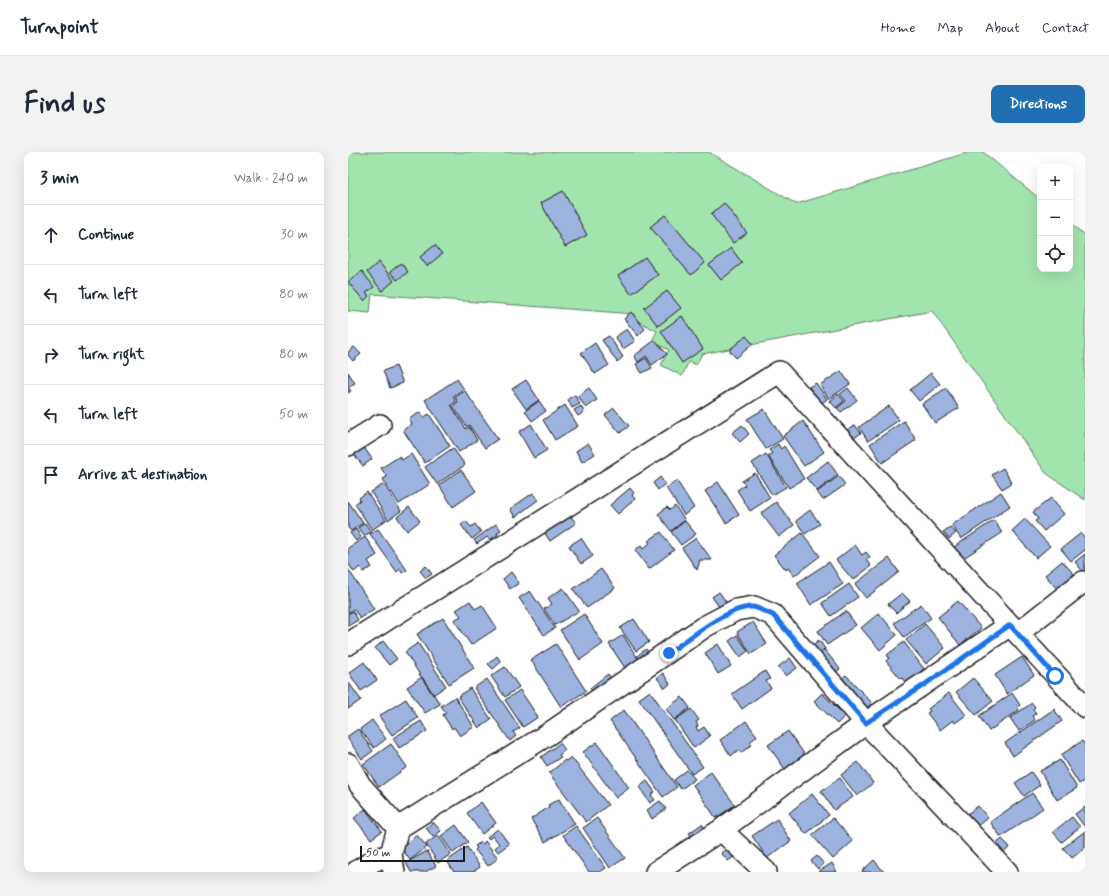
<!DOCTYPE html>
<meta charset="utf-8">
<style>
:root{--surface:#fff;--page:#f2f2f3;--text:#1f2937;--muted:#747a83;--line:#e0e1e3;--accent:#1f6fb2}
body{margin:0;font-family:Mynerve,sans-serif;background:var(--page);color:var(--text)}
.controls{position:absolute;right:12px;top:12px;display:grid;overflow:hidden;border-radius:8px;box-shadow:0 4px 16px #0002}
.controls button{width:36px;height:36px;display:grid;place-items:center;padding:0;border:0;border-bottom:1px solid var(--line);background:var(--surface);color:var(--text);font:20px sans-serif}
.scale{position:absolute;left:12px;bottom:10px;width:105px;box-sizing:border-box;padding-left:4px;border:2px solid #1c1c1c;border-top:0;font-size:11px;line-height:14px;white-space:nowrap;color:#1c1c1c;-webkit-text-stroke:3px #fff;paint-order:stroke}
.stop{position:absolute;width:12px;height:12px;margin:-9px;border:3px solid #1a73e8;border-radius:50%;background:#fff}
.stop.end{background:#1a73e8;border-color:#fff;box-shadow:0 1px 4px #0008}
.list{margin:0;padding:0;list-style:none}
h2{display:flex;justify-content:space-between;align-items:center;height:52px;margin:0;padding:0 16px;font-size:17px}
h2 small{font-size:13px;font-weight:400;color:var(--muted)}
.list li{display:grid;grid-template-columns:26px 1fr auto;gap:12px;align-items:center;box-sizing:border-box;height:60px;padding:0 16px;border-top:1px solid var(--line)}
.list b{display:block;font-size:15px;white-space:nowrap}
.list em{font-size:13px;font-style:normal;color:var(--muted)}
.icon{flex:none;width:22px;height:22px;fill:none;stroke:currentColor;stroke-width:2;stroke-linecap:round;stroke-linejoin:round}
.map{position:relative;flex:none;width:737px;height:720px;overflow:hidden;border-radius:8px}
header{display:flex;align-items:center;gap:24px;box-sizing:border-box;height:56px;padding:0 20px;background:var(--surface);border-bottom:1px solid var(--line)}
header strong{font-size:19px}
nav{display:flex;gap:22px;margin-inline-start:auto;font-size:14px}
.intro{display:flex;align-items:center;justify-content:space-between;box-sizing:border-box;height:96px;padding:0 24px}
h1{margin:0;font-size:28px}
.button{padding:10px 18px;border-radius:8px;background:var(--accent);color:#fff;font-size:14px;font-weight:700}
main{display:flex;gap:24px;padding:0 24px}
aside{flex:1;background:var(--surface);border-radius:8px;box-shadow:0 4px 16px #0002}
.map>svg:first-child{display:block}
.green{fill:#a2e4ad;stroke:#5f8064}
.building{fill:#9cb2df;stroke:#1c1c1c}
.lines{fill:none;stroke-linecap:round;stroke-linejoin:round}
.minor-casing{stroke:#1c1c1c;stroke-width:24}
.minor{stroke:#fff;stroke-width:21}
.route{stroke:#1a73e8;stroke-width:5}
</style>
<header>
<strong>Turnpoint</strong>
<nav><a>Home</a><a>Map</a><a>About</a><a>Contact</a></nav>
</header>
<div class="intro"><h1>Find us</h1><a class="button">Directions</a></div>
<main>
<aside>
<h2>3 min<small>Walk · 240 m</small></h2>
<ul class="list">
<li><svg class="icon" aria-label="ahead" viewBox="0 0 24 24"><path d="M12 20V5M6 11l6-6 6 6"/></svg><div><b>Continue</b></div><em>30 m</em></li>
<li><svg class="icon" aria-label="left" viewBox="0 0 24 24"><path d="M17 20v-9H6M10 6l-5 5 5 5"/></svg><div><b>Turn left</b></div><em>80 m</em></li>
<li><svg class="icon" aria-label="right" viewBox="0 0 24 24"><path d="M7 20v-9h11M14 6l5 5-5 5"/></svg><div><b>Turn right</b></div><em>80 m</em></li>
<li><svg class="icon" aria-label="left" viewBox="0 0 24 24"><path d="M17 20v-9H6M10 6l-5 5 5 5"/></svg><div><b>Turn left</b></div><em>50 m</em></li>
<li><svg class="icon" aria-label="arrive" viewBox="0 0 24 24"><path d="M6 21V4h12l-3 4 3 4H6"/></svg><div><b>Arrive at destination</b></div></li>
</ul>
</aside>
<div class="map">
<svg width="737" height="720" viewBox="0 0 737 720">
<rect width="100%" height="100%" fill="#fff"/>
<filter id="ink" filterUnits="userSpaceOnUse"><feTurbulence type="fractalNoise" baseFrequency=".025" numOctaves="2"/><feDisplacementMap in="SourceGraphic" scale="8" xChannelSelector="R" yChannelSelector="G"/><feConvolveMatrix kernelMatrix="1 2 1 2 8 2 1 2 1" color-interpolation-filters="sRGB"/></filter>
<g filter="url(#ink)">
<path class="green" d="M0 0H361L448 52 622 0H635L692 47V117H722V71L737 83V348L698 321 584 159 354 202 348 213 341 209 334 224 313 213 321 198 304 189 309 179 286 167V162L24 142 22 161 0 159Z"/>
<path class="building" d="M215 39 239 83 217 95 193 51Z
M376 51 399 81 385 91 363 62Z
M317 63 357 111 343 123 302 75Z
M87 93 94 102 79 114 72 105Z
M383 96 394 111 373 128 361 113Z
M297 105 310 123 283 142 270 124Z
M31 110 46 129 34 139 19 120Z
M53 111 60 120 49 128 42 120Z
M14 119 26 135 18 141 21 144 16 149 0 130Z
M319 139 333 156 310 174 296 156Z
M283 160 297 177 290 184 276 167Z
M334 164 355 197 334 211 313 179Z
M279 177 287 189 275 197 267 185Z
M261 184 275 205 269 210 254 188Z
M398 184 405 192 388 206 381 198Z
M307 188 319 202 304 213 298 204 290 210 286 204Z
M247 191 261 213 247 222 233 201Z
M6 195 13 202 5 209 0 203V200Z
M298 206 304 216 294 221 288 212Z
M48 214 55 231 42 236 35 219Z
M493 219 502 232 481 247 472 233Z
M0 220 7 231 0 235 3 239 0 241Z
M583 221 592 232 571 249 562 238Z
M109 227 116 237 105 244 108 250 103 253 118 277 121 275 129 288 111 300 77 248Z
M178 228 191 248 178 257 164 237Z
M468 231 479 247 473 252 461 235Z
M241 236 249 248 238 256 230 244Z
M500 236 509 248 493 260 489 256 498 249 492 242Z
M598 236 611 256 587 271 574 252Z
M117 239 150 287 137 296 121 273 119 275 105 254 110 250 107 245Z
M490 242 496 249 488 256 482 249Z
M227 243 232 252 224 256 220 247Z
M191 249 198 259 184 269 177 259Z
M217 253 230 274 207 288 195 268Z
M233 254 236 260 230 264 226 258Z
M541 254 551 268 520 289 511 275Z
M266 256 281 274 272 281 257 263Z
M416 257 435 287 418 297 399 267Z
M72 260 75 266 81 262 102 294 77 311 55 278 64 272 61 267Z
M455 269 476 300 456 314 435 284Z
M556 269 568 288 534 311 522 292Z
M183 272 199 298 186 306 171 280Z
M394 273 401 282 392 290 384 281Z
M507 273 513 281 502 289 496 280Z
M13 291 24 307 15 314 3 298Z
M240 291 247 302 234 310 228 299Z
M430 292 433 297 436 294 456 327 441 336 420 304 424 301 421 298Z
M105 296 117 313 89 332 77 315Z
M63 302 82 332 51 352 35 327 39 325 33 316 52 304 54 308Z
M418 302 438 335 424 343 404 311Z
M480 309 490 323 469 339 458 326Z
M655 316 664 331 654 337 644 323Z
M113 318 128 339 105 355 91 333Z
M407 321 422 346 402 359 389 338 397 333 394 329Z
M491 324 497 333 475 348 469 340Z
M312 325 317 332 310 338 305 331Z
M329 329 346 356 336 363 318 336Z
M370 330 391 363 378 371 357 339Z
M36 332 53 359 40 368 23 340Z
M282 336 286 341 284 343 287 347 270 362 262 353Z
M19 340 38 368 24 378 7 352 12 348 11 346Z
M653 340 662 354 613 387 604 373Z
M185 341 190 348 167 365 162 357Z
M703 346 716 362 696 379 687 369 690 367 685 360Z
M0 349 15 371 3 379 0 376Z
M428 350 446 373 431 385 413 361Z
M327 354 337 368 323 379 310 362 319 355 322 358Z
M61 355 72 369 59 379 49 365Z
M462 358 472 372 457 382 448 369Z
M221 362 228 371 202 389 196 380Z
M677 367 702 394 688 406 664 379Z
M646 368 654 381 614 407 606 395Z
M118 369 123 375 127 372 133 380 124 387 113 373Z
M337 369 348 382 333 393 323 380Z
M17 371 23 380 16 384 10 376Z
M148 372 153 378 149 381 150 382 142 388 139 385 129 392 126 388Z
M602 375 608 381 601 387 595 380Z
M8 377 13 385 8 389 2 381Z
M30 377 59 418 54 421 52 417 49 420 22 382Z
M313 380 326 398 301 417 287 398 293 394 295 397 302 391 300 389Z
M454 381 472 404 446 424 440 416 438 418 426 403Z
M733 381 737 386V398L723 409 713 397Z
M17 385 29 403 20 409 24 415 15 420 12 415 6 420 0 411V396Z
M233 386 245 404 233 412 221 394Z
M348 386 364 408H352L349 418 334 396Z
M507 393 514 403 518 400 522 405 518 408 523 414 505 428 488 408Z
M737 402V422L727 410Z
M541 406 551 420 518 446 507 432Z
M714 409 726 422 709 437 697 423Z
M481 410 495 432 463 453 449 431Z
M78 414 84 422 78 426 72 419Z
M0 417 26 457 12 466 6 457 0 461Z
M253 417 267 436 239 456 225 437Z
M163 420 171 431 162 437 155 427Z
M501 432 510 445 483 464 474 451Z
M215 436 231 459 207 473 196 457 204 452 200 446Z
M182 439 207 476 196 483 171 446Z
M371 440 379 451 372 456 364 445Z
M554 441 562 449 548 461 540 452Z
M122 449 127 457 134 453 149 476 123 493 106 468 113 464 108 458Z
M610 449 633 476 612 493 590 465Z
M573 452 583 466 556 485 546 471Z
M5 459 10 468 0 474V462Z
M498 459 508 473 479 493 470 479Z
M531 461 549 483 532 498 513 476Z
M236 462 255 492 232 508 212 478Z
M95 466 126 516 101 532 69 482Z
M286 467 301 490 288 499 272 476Z
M405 470 419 492 403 502 389 480Z
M577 472 597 496 578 512 558 488Z
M275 483 290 507 277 516 261 492Z
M389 483 400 499 392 505 381 489Z
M471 488 477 497 467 505 461 496Z
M35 489 49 507 41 513 27 496Z
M556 490 576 517 558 531 554 526 553 527 538 509 541 506 539 503Z
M70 491 98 534 85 543 57 500Z
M208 492 238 539 213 555 183 508Z
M370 492 383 514 370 522 357 501Z
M298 497 302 503 293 509 289 504Z
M476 497 492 517 483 524 468 505Z
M149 504 153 510 145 517 140 512Z
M674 505 686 523 659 542 647 523Z
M442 506 449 516 438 524 430 515Z
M16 510 29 528 13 539 1 521Z
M157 515 171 535 157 545 143 524Z
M417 519 422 527 418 529 423 536 394 557 384 542Z
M315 521 322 532 317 536 309 526Z
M260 522 265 529 247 543 242 536Z
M498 523 524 551 515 559 489 531Z
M74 525 92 552 77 561 59 535Z
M625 526 645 549 628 563 608 540Z
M139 527 172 576 165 580 168 584 162 589 126 536Z
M1 531 13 548 0 557V532Z
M122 536 143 567 131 576 110 545Z
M172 538 190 565 175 575 157 548Z
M302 539 355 615 344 622 291 547Z
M474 541 497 564 489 572 466 549Z
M601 541 618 563 607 571 605 568 592 578 579 561 582 559 580 557Z
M664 541 672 553 669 555 671 558 641 579 631 564Z
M107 545 126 575 112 584 106 575 104 577 95 563 98 561 93 554Z
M334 545 342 556 326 568 318 557Z
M58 547 70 566 44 583 31 564Z
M684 551 687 555 685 557 688 561 684 564 687 568 671 579 662 566Z
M343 557 351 568 348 570 350 574 348 575 350 579 356 575 362 584 346 596 327 568Z
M706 557 714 569 665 604 657 591Z
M276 558 329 635 315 645 262 569Z
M24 568 38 587 26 596 12 577Z
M73 569 79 579 51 596 45 586Z
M398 569 409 584 402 590 404 592 393 601 390 598 383 604 372 588Z
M10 577 25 599 14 607 0 587V584Z
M440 579 459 606 439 620 420 593Z
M734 589 737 593V628L731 632 713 603Z
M249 590 281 636 268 646 235 600Z
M212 591 217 598 211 603 213 605 199 614 193 605Z
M43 592 59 615 31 635 15 612Z
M223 605 260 653 238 670 201 621 217 608 218 609Z
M712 608 729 636 709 648 692 619Z
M510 610 525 631 509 644 493 623Z
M339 618 347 627 333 637 326 628Z
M363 620 387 653 368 666 345 633Z
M683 620 692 633 676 644 667 631Z
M492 626 505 645 486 658 473 639Z
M299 629 307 640 303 643 307 648 302 651 291 635Z
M684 641 695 656 653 685 642 670Z
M464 642 481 663 458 682 441 661Z
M211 647 227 672 197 690 183 667 201 655 200 653Z
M312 649 318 657 304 667 299 658Z
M133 650 148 671 134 682 119 661Z
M630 654 640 666 628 676 618 663Z
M737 655V675L727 662Z
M17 657 34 679 23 687 6 666Z
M724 665 732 675 714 690 705 680Z
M249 666 277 706 262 716 235 676Z
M485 666 505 689 485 707 464 683Z
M429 667 443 689 419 706 404 684Z
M85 670 93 679 85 685 78 676Z
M354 672 357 677 344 686 341 681Z
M108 673 120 690 105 701 93 684Z
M228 674 258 716 252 720H241L215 683Z
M150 677 161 692 150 700 147 696 151 692 145 684 141 687 139 685Z
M737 679V696L724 706 715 696Z
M69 683 79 695 62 708 53 696Z
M90 683 103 702 90 711 78 692Z
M654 687 662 695 654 702 646 694Z
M137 689 150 706 140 714 127 698 129 696 127 694 133 690 135 692Z
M119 695 132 715 125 720H106L99 709Z
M379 695 387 704 380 709 373 701Z
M79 699 88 714 77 720H63L58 711Z
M469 704 476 712 470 717 463 709Z
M526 708 536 720H515L514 719Z
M484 711 489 720H470Z"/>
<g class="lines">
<g class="minor-casing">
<path id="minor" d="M0 293 32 273
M670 481 735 430
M0 492 431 220 662 473
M0 612 12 633 50 676
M373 678 418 720
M8 720 25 709 43 702
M46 720 43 702 50 676 199 583 356 475 388 458 406 455 425 463 518 571 659 720
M308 720 373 678 518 571 662 473 737 555"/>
</g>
<use href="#minor" class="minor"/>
</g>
</g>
<g class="lines" filter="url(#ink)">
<path class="route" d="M321 501C340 487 381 454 405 455 411 456 419 461 425 463L518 571 576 533 662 473 707 524"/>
</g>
</svg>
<div class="controls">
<button>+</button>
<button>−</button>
<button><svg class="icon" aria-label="locate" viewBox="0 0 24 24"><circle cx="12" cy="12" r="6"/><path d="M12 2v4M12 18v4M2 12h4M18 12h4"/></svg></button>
</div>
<div class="scale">50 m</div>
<div class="stop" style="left:707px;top:524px"></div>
<div class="stop end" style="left:321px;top:501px"></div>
</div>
</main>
